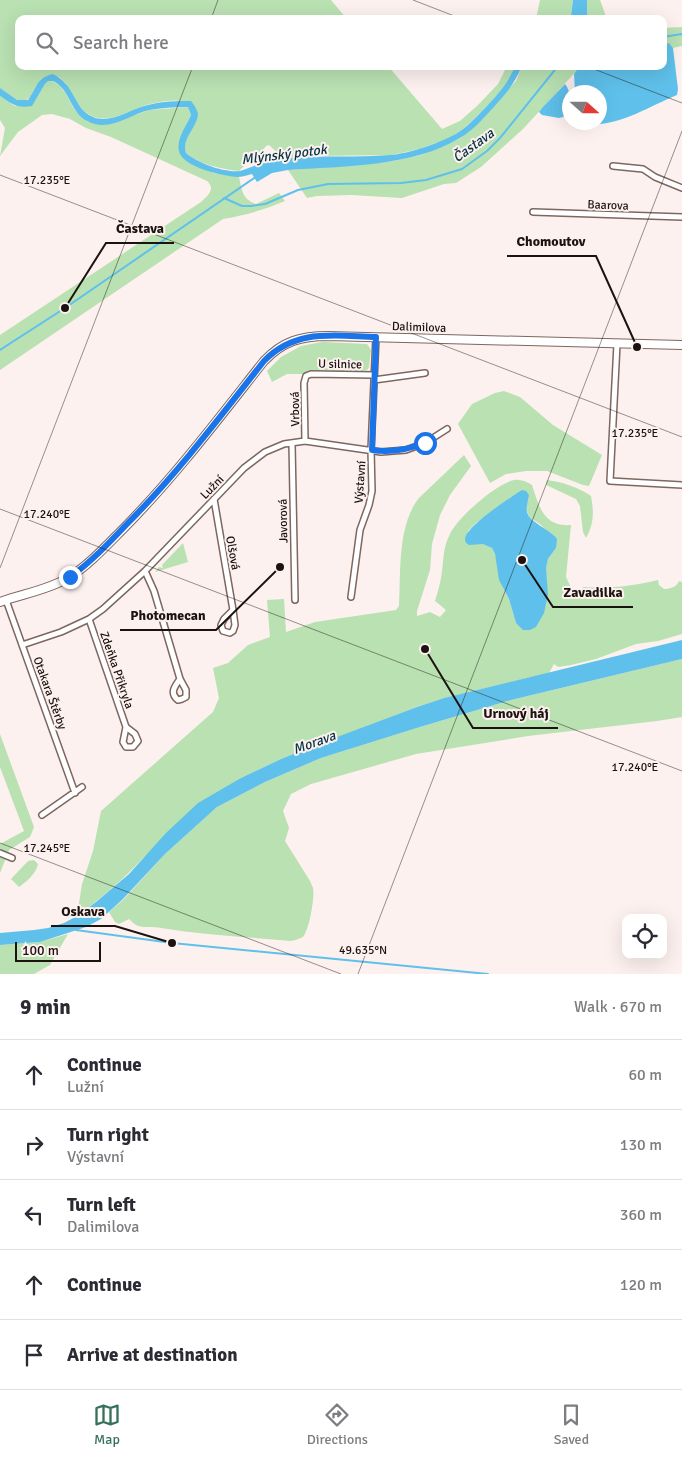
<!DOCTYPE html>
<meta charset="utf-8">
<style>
:root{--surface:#fff;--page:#f2f2f3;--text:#2b2b33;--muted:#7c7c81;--line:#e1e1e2;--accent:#36715b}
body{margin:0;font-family:Signika,sans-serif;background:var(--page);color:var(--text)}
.controls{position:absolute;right:15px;bottom:15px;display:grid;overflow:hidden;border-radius:10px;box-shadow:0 5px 20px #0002}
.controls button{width:45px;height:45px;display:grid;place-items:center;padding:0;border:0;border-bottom:1px solid var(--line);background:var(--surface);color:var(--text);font:25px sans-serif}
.compass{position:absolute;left:562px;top:85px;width:45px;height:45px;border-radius:50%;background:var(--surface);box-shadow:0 5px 20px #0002;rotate:111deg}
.scale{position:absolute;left:15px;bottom:12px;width:86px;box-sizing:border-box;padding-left:5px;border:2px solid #1c1310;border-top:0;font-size:14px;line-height:18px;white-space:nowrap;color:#1c1310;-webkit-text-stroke:4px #fcf1ee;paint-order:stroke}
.stop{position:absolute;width:15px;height:15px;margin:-11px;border:4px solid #1a73e8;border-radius:50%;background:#fff}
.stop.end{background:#1a73e8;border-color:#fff;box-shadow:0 1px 5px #0008}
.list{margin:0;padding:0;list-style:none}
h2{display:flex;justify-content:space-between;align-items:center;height:65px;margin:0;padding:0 20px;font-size:21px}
h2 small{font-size:16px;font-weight:400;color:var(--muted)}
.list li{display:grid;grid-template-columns:32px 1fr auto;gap:15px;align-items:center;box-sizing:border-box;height:70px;padding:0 20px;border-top:1px solid var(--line)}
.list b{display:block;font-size:19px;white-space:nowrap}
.list p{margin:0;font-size:16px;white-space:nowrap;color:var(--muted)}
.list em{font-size:16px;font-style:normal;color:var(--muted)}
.icon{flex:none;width:28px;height:28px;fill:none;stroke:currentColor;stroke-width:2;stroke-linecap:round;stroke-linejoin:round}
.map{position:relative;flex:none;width:682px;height:974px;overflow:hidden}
.search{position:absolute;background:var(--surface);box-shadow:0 5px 20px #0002;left:15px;right:15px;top:15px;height:55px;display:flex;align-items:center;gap:12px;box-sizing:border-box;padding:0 18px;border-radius:10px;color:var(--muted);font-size:19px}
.sheet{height:415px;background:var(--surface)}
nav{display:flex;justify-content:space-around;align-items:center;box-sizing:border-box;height:70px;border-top:1px solid var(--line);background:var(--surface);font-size:14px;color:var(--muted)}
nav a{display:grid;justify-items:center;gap:2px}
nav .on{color:var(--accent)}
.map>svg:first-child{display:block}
.green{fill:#b9e1b2;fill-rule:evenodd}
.water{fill:#5fc1eb}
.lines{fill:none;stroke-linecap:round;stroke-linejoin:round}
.stream{stroke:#5fc1eb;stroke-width:2}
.street-casing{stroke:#7d675f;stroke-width:8}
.secondary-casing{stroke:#7d675f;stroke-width:10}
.street{stroke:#fff;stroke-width:5}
.secondary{stroke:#fff;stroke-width:8}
.route{stroke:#1a73e8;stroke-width:6}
.ticks{fill:none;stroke:#1c1310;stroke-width:1;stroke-opacity:0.45}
.labels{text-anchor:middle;stroke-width:4;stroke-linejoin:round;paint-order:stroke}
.street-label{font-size:12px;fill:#1c1310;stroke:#fcf1ee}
.water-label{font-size:14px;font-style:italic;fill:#043344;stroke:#fcf1ee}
.ticks-label{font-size:12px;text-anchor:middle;fill:#1c1310;stroke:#fcf1ee;stroke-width:4;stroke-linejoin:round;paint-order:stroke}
.leader{fill:none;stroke:#1c1310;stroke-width:2}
.callout-dot{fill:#1c1310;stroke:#fcf1ee;stroke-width:2}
.callout-label{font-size:14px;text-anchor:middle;font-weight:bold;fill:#1c1310;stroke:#fcf1ee;stroke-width:4;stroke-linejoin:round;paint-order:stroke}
</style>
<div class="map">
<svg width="682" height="974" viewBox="0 0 682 974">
<rect width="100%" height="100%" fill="#fcf1ee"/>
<path class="green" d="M0 0H331L347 19H19V66H388L442 129 460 121 478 105 498 84 507 66H515L510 78 503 89 472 121 458 133 444 140 419 149 392 155 313 156 283 158 269 145 266 146 259 156 256 159 249 161 239 171C221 169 201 165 186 153 180 138 199 125 197 110 192 107 185 102 179 101 170 99 147 104 138 108 122 114 107 124 90 115 75 108 73 87 59 77L36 86C26 111 16 100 0 88Z
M540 0H573L571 16 573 19H536Z
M587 0H600L607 19H587Z
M682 27V46L673 48 669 43 663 44V28Z
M522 66H581L523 129 481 167 456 183 444 184 402 198 351 195 317 196 307 198 288 170 393 161 421 155 446 145 461 138 516 81Z
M48 81H52C64 87 67 96 73 107 77 113 83 117 88 122L138 114 149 110 188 107 191 115 179 143 188 162 214 173 239 177C242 190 242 199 256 204L279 193 285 201C263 210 247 215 223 219L0 370V335L201 202C208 195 216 189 207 181L111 137 86 128 70 119 52 114 42 115 18 132 0 156 5 128 0 120V96L15 106 36 99 45 84Z
M322 342 367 344 371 350 369 367 367 370 362 371 309 370 303 374H287L272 382 267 371 281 357 301 346Z
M504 391 520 397 553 425 602 455 589 486 583 485 547 471H526L506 474 490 483 458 424 472 404 495 393Z
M464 455 471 466 450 495 440 515 432 544 430 570 417 611V616L430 612 440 617 446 610 435 601C438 591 441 581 442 571 444 556 443 548 450 534 458 517 496 484 514 480 521 479 527 482 532 485 539 507 544 527 571 525L566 577 576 598 583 587C609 589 633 586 658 580L659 585 664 589C670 589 677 587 679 581L682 582V634L658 641 636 644 596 659 571 665 558 667 554 664 549 673 444 698 417 707 281 759 241 778 143 858C123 880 101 898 77 916L82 884 93 851 101 811 213 712 219 698 213 668 228 663 248 645 270 637 267 600 284 599 286 632 315 622 396 610 399 606C401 572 397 526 419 498ZM511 497 527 505C526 521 535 518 543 527 548 532 552 541 556 548 553 552 549 557 547 562 544 572 548 584 547 595L516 623 509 599 503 588 495 554 492 548 488 545 483 544H476L468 531 476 523Z
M547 480C562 482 578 487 591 496 594 512 594 524 586 538L583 532 580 506 576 499 546 485Z
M183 543 188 562 155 572 159 567 163 568 162 565Z
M682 659V717L657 721 528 736 416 754 311 784 291 794 283 811 289 828 285 841 310 881C311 883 312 886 313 888 315 897 309 931 303 937 299 939 295 940 291 941 248 937 204 935 161 928 153 926 145 928 138 926 134 924 132 922 129 919L119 924 115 922 109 912 124 899 165 854 217 807 265 782 321 758 420 727 511 700Z
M0 734 34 827 30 837 9 850 0 873V844L24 831 0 767Z
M34 860 38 864C36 874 27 881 19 887L11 879 28 861Z
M68 934 50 965 34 974H0V945L40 942Z"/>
<path class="water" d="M573 0H587V19H573L571 16Z
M669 43 673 48 678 89 677 95C645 108 615 130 579 123L600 122V92H575L574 74 579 67 663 66V44Z
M515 66H522C514 85 505 95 491 110 482 120 472 131 460 138 412 167 343 166 288 170L272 173 257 182 252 174C247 175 242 177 237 177 223 176 182 167 179 151 176 139 187 125 191 115L188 107C175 107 161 108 149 110 128 115 109 133 87 121 70 112 70 89 53 81H48L45 84 32 106C18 109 10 103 0 96V88L17 100H28C37 88 36 78 53 74 75 85 73 105 89 115 109 127 128 109 148 105 162 101 177 101 191 101 194 105 198 110 198 115 196 129 181 139 186 153 198 163 224 173 240 171 248 169 257 164 265 162 273 159 282 158 291 158 324 155 357 158 390 155 408 154 443 142 459 132 468 126 476 117 484 109 497 95 508 84 515 66Z
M565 84C572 92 570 107 567 116L559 118 542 115 539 112 542 108Z
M522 490 526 491 529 495C528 500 526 507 527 512 529 522 551 530 557 539L556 548 548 559 546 568 548 595 544 613 536 627 530 630H523L516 623 509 599 499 580 495 554 492 548 483 544 469 545C466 543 465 542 465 539 466 526 511 497 522 490Z
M682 640V659L511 700 420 727 321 758 265 782 217 807 165 854 123 899 101 919 86 927 40 942 0 945V933L34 930 48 928 64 923 77 916 96 902 129 874 166 833 198 803 241 778 281 759 321 743 417 707 444 698Z"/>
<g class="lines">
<path class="stream" d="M663 37 682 34
M224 198 242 206H251L265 204 298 190 328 184 401 183 426 180 462 169 487 151 500 138 558 66
M0 350 65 308 257 176
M76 930 172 943 488 974"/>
<g class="street-casing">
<path id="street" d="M613 166 643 169 655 177 682 188
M533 212 682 217
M617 344 610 481 682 485
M374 380 425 373
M305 441 304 383 306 376 311 374 374 375
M292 443 295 600
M214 499 233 610 235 625 233 631 230 633 223 631 221 625 224 619 233 610
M145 571 154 591 180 679 186 690V697L182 699 178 700C169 693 175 686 180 679
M351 597 360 530 369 505 372 491 371 450 376 337
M6 600 75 793
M89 619 126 727 135 734 138 741 133 747H126L123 742 126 727
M22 645 61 632 89 619 103 609 145 571 244 468 265 452 284 444 305 441 381 452 406 450 425 443 447 429
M42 815 82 787
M0 853 12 858"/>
</g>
<g class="secondary-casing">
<path id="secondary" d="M0 602C22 594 48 590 68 578 89 565 107 545 125 527 176 475 219 418 264 361 283 341 301 336 328 336L682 345"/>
</g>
<use href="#street" class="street"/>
<use href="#secondary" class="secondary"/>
</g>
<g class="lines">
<path class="route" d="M70 577C91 562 109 543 126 525 177 474 220 417 264 361 296 328 334 336 376 337L372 450C391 453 407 450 425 443"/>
</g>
<path class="ticks" d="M413 0 462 19M211 19 218 0M586 66 682 103M0 175 682 437M0 509 682 771M0 568 193 66M0 843 341 974M358 974 682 131"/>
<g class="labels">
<g class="street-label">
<text transform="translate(608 205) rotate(2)" y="4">Baarova</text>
<text transform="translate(419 327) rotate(2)" y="4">Dalimilova</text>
<text transform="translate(340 364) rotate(1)" y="4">U silnice</text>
<text transform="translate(295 409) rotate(-91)" y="4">Vrbová</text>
<text transform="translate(360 482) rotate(-86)" y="4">Výstavní</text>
<text transform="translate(212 487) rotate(-46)" y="4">Lužní</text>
<text transform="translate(283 521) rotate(-91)" y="4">Javorová</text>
<text transform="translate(233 553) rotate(80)" y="4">Olšová</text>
<text transform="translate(117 670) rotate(71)" y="4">Zdeňka Přikryla</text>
<text transform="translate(50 693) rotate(70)" y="4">Otakara Štěrby</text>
</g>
<g class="water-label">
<text transform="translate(473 145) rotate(-36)" y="5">Častava</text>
<text transform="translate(284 154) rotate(-7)" y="5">Mlýnský potok</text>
<text transform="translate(314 742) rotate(-20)" y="5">Morava</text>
</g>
</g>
<g class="ticks-label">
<text x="47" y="184">17.235°E</text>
<text x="635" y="437">17.235°E</text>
<text x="47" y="518">17.240°E</text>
<text x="635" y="771">17.240°E</text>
<text x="47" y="852">17.245°E</text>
<text x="363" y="954">49.635°N</text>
</g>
<path class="leader" d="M65 308L106 243H174M637 347L596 256H507M522 560L553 607H633M280 567L216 630H120M425 649L473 728H558M172 943L115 926H51"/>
<g class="callout-dot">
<circle cx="65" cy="308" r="5"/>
<circle cx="637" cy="347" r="5"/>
<circle cx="522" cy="560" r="5"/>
<circle cx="280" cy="567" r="5"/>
<circle cx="425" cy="649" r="5"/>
<circle cx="172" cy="943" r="5"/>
</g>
<g class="callout-label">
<text x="140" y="233">Častava</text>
<text x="551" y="246">Chomoutov</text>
<text x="593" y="597">Zavadilka</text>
<text x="168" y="620">Photomecan</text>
<text x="516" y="718">Urnový háj</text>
<text x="83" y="916">Oskava</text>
</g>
</svg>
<div class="controls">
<button><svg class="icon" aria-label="locate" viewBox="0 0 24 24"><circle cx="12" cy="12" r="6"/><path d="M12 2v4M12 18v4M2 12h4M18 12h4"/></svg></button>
</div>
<svg class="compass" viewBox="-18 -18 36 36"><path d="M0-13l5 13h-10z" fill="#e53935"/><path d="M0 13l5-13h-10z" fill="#7c7c81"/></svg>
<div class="scale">100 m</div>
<div class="stop" style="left:425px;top:443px"></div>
<div class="stop end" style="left:70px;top:577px"></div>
<div class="search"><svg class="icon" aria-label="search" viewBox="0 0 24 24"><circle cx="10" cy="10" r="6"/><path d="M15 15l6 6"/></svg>Search here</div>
</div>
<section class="sheet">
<h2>9 min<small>Walk · 670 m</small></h2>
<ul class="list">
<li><svg class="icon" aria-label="ahead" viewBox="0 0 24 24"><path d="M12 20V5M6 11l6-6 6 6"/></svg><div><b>Continue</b><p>Lužní</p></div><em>60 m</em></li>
<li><svg class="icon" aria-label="right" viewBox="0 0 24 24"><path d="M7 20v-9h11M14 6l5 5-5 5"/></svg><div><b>Turn right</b><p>Výstavní</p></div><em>130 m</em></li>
<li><svg class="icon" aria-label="left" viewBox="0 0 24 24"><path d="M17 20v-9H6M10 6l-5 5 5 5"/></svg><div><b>Turn left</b><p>Dalimilova</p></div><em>360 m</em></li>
<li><svg class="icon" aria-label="ahead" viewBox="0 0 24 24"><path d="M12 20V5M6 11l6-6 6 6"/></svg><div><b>Continue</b></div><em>120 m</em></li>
<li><svg class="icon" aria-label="arrive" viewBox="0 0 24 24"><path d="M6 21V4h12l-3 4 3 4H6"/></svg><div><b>Arrive at destination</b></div></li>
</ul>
</section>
<nav>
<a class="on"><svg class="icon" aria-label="map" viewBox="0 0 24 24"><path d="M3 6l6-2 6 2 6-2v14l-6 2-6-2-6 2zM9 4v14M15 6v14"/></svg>Map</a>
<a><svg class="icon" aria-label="directions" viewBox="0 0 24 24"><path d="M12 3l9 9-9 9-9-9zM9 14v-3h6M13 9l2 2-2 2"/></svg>Directions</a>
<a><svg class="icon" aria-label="saved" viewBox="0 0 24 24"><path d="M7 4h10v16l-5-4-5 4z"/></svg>Saved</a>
</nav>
